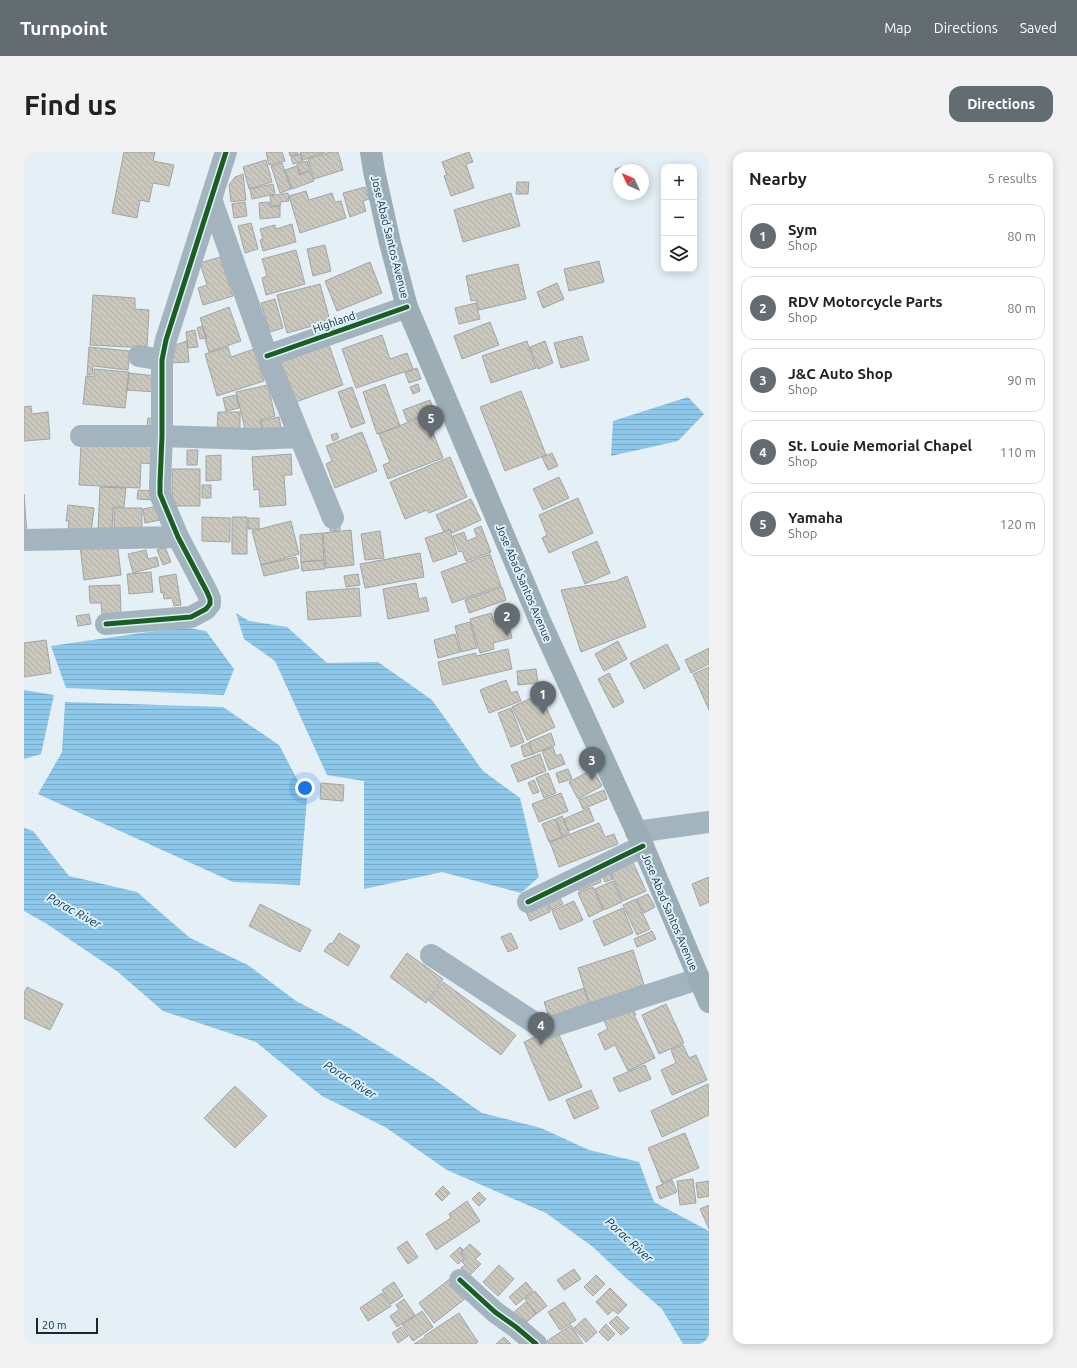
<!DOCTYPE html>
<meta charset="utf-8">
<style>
:root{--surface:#fff;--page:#f2f2f2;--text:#222;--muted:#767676;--line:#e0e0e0;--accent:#636c71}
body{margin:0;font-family:Ubuntu,sans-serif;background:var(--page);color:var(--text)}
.controls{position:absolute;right:12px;top:12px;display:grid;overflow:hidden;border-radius:8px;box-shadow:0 2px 10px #0003}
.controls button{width:36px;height:36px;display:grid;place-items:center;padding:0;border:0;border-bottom:1px solid var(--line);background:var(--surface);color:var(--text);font:20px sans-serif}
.compass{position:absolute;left:589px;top:12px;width:36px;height:36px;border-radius:50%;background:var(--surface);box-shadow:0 2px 10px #0003;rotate:314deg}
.scale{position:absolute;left:12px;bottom:10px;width:62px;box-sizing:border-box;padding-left:4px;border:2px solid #1e262a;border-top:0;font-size:11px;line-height:14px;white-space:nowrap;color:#1e262a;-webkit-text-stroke:3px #dcf1fe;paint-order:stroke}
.you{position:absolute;left:281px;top:636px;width:14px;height:14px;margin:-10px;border:3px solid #fff;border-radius:50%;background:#1a73e8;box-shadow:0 0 0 6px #1a73e833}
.badge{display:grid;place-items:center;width:26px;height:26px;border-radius:50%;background:var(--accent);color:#fff;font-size:13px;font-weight:700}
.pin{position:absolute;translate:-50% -33px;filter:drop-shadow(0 1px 2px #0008)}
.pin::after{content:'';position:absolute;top:21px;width:14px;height:12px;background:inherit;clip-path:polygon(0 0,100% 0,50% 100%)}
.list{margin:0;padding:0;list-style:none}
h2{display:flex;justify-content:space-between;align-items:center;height:52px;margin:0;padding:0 16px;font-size:17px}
h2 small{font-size:13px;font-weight:400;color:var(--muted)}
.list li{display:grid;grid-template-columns:26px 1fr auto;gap:12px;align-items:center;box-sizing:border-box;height:64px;margin:0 8px 8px;padding:0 8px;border:1px solid var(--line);border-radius:12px}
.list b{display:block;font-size:15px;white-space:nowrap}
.list p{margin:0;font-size:13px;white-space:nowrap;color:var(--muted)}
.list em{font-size:13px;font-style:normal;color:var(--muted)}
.icon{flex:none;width:22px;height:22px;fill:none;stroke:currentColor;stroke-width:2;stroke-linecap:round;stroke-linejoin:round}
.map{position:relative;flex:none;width:685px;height:1192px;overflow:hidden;border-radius:12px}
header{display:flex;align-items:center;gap:24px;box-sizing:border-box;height:56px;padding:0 20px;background:var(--accent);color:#fff}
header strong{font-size:19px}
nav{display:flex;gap:22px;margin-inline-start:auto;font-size:14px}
.intro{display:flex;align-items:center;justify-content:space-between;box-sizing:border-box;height:96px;padding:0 24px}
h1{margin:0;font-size:28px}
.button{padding:10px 18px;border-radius:12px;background:var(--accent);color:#fff;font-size:14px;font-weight:700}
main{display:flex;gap:24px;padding:0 24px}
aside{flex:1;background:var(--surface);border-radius:12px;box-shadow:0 2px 10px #0003}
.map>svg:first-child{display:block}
.water{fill:url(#water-rules)}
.building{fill:url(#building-back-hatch);stroke:#a2a5a5}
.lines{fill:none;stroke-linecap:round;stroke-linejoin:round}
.minor{stroke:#a4b4bf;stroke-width:22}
.major{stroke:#9dadb6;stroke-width:22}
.cycleway-casing{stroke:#dcf1fe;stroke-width:8}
.cycleway{stroke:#1b5e20;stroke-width:5}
.labels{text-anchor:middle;stroke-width:4;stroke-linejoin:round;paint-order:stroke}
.street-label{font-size:11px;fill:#1e262a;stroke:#dcf1fe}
.water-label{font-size:12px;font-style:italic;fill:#092e40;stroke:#dcf1fe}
</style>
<header>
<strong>Turnpoint</strong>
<nav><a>Map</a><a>Directions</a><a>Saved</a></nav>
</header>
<div class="intro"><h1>Find us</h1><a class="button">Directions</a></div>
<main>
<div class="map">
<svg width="685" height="1192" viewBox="0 0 685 1192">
<defs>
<pattern id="water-rules" width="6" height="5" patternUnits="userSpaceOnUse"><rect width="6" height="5" fill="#8dc7e9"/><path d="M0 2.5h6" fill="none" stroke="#79abc8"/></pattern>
<pattern id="building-back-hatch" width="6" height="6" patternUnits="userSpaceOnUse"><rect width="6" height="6" fill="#cac7bc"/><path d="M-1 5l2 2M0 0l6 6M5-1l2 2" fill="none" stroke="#adaba2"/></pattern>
</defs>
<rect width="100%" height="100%" fill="#e4eff6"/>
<path class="water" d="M664 245 680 262 654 289 587 304 589 269Z
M212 461 225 469 263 475 303 511 354 510 408 548 459 619 496 646 515 725 497 741 418 720 340 737V629L303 623 251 509 220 487Z
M159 475 182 479 210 517 200 543 42 536 27 494Z
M0 538 30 543 17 602 0 607Z
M41 550 199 555 255 593 283 646 276 733 209 730 14 642 38 600Z
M0 676 9 679 45 724 113 740 166 786 224 813 272 849 325 876 408 926 458 961 517 976 565 998 615 1010 630 1050 685 1079V1192H659L638 1157 601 1125 569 1095 522 1061 423 1018 361 975 298 944 232 890 139 859 94 820 23 772 0 759Z"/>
<path class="building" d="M100 0H131L129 9 150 13 145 34 129 31 125 50 116 48 113 66 88 61Z
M242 0H258L261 9 245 13Z
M265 0H273L274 2 266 4Z
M276 0H301L279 8Z
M306 0H314L319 18 290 27 284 7Z
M445 0 449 10 442 12 450 36 427 44 420 24 423 23 418 10Z
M276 2 279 9 269 12 267 5Z
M242 8 248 30 225 37 219 15Z
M283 9 286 18 276 22 273 12Z
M258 11 267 37 256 41 247 14Z
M609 12 611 18H595V33L591 17Z
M273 14 276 23 286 19 290 29 268 37 261 18Z
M219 22 222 48 207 50 205 33 211 25Z
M493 30H505L504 42H492Z
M249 32 251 42 228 47 226 37Z
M341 35 345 47 339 49 342 59 326 65 319 41Z
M282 39 285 48 308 41 311 50 317 49 322 66 276 81 265 44Z
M264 41 265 49 256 50 257 53 247 54 246 44Z
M487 41 496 74 439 90 430 58Z
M221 50 223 64 210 66 208 52Z
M245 50 246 55 256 54V65L236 67 235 51Z
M227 71 234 97 221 101 214 74Z
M268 72 272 90 239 99 236 88 239 87 236 77 251 73 252 77Z
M301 93 307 119 289 124 283 97Z
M272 98 281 132 242 143 238 126 243 124 238 107Z
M196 105 209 144 179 153 174 136 183 133 176 111Z
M575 109 580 130 545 139 540 117Z
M346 110 358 141 313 159 301 129Z
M494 112 502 147 455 158 452 148 447 149 442 124Z
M533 131 540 147 519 156 513 140Z
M296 132 306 169 263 181 253 143Z
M69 143 111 146V157L125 158 123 196 66 193Z
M251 147 259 176 246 180 237 151Z
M452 151 456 167 435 172 431 156Z
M205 155 217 189 185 200 181 188 183 187 176 166Z
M466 170 475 193 438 207 430 184Z
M178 174 182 186 176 187 173 176Z
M171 178 174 195 164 196 162 180Z
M358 183 366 207 383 201 389 217 332 236 318 197Z
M558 184 565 208 537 216 530 191Z
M163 189 165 210 146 211 151 193Z
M503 189 512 216 467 231 458 204Z
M521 189 529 211 514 217 506 195Z
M305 193 319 233 269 251 255 211Z
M65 195 106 199 104 218 69 214 68 223H63Z
M204 195 207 205 230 197 240 229 193 244 181 202Z
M393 216 397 227 385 231 381 221Z
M70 217 105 220 101 256 59 252 62 224 70 225Z
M105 221 132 224 131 240 103 238Z
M361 232 376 274 353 282 339 240Z
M394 232 396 239 389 242 386 235Z
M244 233 251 264 236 268 238 277 222 281 212 240Z
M328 235 341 271 327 276 314 240Z
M497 239 522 303 481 319 456 255Z
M212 243 215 256 202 259 199 246Z
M406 248 410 259 383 269 379 258Z
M7 254 8 262 24 260 26 287 0 289V255Z
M194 260H216V279H193Z
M402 263 419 306 364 327 359 313 366 310 355 282Z
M255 265 257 276 240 281 237 269Z
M124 266 133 267 132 276 123 275Z
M338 280 353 319 311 336 302 312 308 309 302 294Z
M313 281 315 286 309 289 307 283Z
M57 292 131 294 130 312 117 311 116 336 55 333Z
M163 298H174L173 313H163Z
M528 301 534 314 524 318 518 305Z
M267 302 268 323H260L262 353 236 355 235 337 230 338 228 305Z
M197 303V328L182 329V304Z
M426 305 443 345 405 361 403 358 381 367 366 330Z
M148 317H176V354H148Z
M535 325 545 346 519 358 509 337Z
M178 333H187V346H178Z
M76 335 102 336 100 355H89L88 379 74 378Z
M114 338 132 339 131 348 113 347Z
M0 342 3 383H0Z
M554 346 569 381 525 401 518 386 523 383 515 363Z
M447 347 457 368 428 381 426 377 420 380 412 363Z
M44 353 70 356 67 381 44 379 45 369H42Z
M139 353 141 367 121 371 119 357Z
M90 356H118V378H90Z
M178 365 206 366V390L178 389Z
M208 365H223V402H208Z
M224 366H235V377H224Z
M267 369 275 402 237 413 228 379Z
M306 370H316V378L306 379Z
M457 374 467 400 442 409 438 399 435 400 429 384 440 380 443 389 453 385 450 377Z
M327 378 330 413 302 416 299 381Z
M426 378 433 402 409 410 401 386Z
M356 379 360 406 341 408 337 382Z
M298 381 300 408 277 410 276 383Z
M93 389 97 423 60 428 56 394Z
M573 389 586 421 561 432 548 400Z
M141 395 147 410 139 413 133 398Z
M122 398 124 407 133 405 135 414 109 421 104 402Z
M396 401 400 425 341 436 336 412Z
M466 402 477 434 428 451 417 420Z
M272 405 275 416 240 424 237 413Z
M300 408 301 417 278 419 277 410Z
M127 420 129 440 105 442 103 422Z
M152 422 157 453 150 454 148 446 140 447 139 440 137 441 135 425Z
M334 422 336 433 322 435 320 424Z
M603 424 622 475 557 500 537 438 592 429Z
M392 431 395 447 402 445 405 459 364 467 359 437Z
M96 433 97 461 78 462 77 451H66L65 434Z
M478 435 482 448 445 461 441 448Z
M335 436 337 464 284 468 282 440Z
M467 461 470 470 483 466 488 486 469 491 470 497 456 501 446 467Z
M65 462 67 472 54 474 52 464Z
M446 470 453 496 437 500 431 474Z
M431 482 436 500 414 506 410 488Z
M22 488 27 521 0 525V491Z
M594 489 603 507 580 519 571 502Z
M643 492 656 517 620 537 606 511Z
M685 496V512L667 521 661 508Z
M484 497 488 517 419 533 414 510 452 501V504Z
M685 515V558L669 522Z
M512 517 514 531 494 533 493 519Z
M585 521 600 550 589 556 574 527Z
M482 528 487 541 493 539 497 549 465 561 456 538Z
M516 542 531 575 503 588 488 555Z
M487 556 500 590 487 595 474 561Z
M527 581 531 593 509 602 505 590Z
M505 591 509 602 500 605 497 594Z
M529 595 532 604 537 602 541 612 525 618 518 599Z
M516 602 522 619 494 630 487 613Z
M544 617 548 627 535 631 532 621Z
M569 617 578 634 554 647 545 630Z
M524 621 532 641 520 646 512 626Z
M510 628 515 640 509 642 504 631Z
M297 631 320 633 319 649 296 647Z
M580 638 583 647 559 657 555 648Z
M537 641 544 659 515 670 508 652Z
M565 656 570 669 544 679 540 667Z
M538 664 545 681 539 684 532 667Z
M531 667 538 685 525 690 518 672Z
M575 671 581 685 590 682 594 692 535 715 526 690Z
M607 706 622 739 599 749 585 716Z
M585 718 589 727 581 730 577 721Z
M574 721 577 730 555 739 552 729Z
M685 725V750L676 754 668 732Z
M589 729 598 750 580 758 571 737Z
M569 735 579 758 565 765 554 741Z
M533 740 539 752 527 758 521 745Z
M624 742 631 755 620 761 613 747Z
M521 746 526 760 506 769 500 755Z
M612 747 626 777 613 783 599 753Z
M550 749 559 768 536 778 528 759Z
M236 752 287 778 276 800 225 774Z
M599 756 609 781 580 794 569 769Z
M628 779 632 787 613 795 610 787Z
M315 781 336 794 324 814 300 799 306 791 308 792Z
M487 781 494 796 484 800 477 785Z
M609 798 620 833 565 851 554 816Z
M383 801 419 827 402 851 366 825Z
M419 830 492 883 477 903 405 849Z
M3 835 39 852 26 878 0 866V841Z
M560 836 565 851 525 865 520 850Z
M642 852 660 891 635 902 618 863Z
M607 853 612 863H610L631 906 604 919 591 893 581 898 574 882 584 877 579 867Z
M532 876 558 935 525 949 500 890Z
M659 893 665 906 672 903 683 928 648 943 637 918 652 911 647 898Z
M621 913 627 927 595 940 589 926Z
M684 932 685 935V963L638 985 627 959Z
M211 934 243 964 211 996 180 966Z
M567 938 575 956 550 967 542 948Z
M661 981 675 1016 638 1031 624 996Z
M669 1027 672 1051 656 1053 653 1029Z
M648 1028 653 1040 636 1047 632 1035Z
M685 1029V1044L674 1046 672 1031Z
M419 1034 426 1041 418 1049 411 1042Z
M455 1040 462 1047 455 1054 448 1047Z
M443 1049 456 1069 412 1098 402 1082 427 1066 425 1062Z
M685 1053V1077L676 1057Z
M383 1089 394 1105 384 1112 373 1096Z
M446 1092 457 1102 451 1107 457 1112 445 1124 437 1116 441 1113 438 1110 443 1106 437 1100Z
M436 1095 439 1098 437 1101 441 1106 434 1112 426 1104Z
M475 1113 490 1127 474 1144 459 1130Z
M550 1117 557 1127 540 1138 533 1128Z
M572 1123 581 1132 569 1144 560 1135Z
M427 1126 442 1146 410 1171 395 1151Z
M370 1130 379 1144 367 1152 358 1138Z
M502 1130 509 1139 492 1153 485 1145Z
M586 1136 603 1153 594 1162 589 1158 584 1163 572 1150Z
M511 1139 523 1154 512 1162 501 1147Z
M358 1141 367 1154 344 1169 336 1156Z
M380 1147 391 1163 373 1175 366 1164 375 1158 372 1153Z
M502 1150 512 1162 499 1173 489 1161Z
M540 1150 552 1168 536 1178 524 1160Z
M398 1159 409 1175 389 1189 378 1173Z
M435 1161 454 1190 451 1192H406L400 1184Z
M593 1164 605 1176 597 1183 585 1171Z
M561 1166 573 1180 562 1190 550 1176Z
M582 1172 591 1182 584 1189 575 1180Z
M547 1173 559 1192H525L523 1189Z
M377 1175 384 1184 374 1191 368 1181Z
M480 1185 487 1192H472Z
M400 1186 404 1192H390Z"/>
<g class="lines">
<path class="minor" d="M187 47 243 204 309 366
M115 204 138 208
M243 204 383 155
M57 284H138L228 287 276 285
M0 388 154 385
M82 472 167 465 182 457 186 452V447L183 440 154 385 136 342V331L138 284V208L142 188 202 0
M612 680 685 670
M504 750 619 694
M407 803 520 877 674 827
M436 1128 471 1160 492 1175 512 1192"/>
<path class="major" d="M347 0 350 19 366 91 383 155 516 469 619 694 685 850"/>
<g class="cycleway-casing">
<path id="cycleway" d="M243 204 383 155
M82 472 167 465 182 457 186 452V447L183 440 154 385 136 342V331L138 284V208L142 188 202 0
M504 750 619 694
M436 1128 471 1160 492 1175 512 1192"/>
</g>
<use href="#cycleway" class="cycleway"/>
</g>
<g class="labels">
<g class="street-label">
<text transform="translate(366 85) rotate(76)" y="4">Jose Abad Santos Avenue</text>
<text transform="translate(310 170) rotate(-19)" y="4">Highland</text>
<text transform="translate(500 431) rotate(67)" y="4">Jose Abad Santos Avenue</text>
<text transform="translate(646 760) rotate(67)" y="4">Jose Abad Santos Avenue</text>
</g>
<g class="water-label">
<text transform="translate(50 759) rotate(29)" y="4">Porac River</text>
<text transform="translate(326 928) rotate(33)" y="4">Porac River</text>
<text transform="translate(605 1088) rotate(43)" y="4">Porac River</text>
</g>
</g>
</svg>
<div class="controls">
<button>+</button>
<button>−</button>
<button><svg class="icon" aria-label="layers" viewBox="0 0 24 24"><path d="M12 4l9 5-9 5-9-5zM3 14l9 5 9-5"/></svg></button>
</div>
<svg class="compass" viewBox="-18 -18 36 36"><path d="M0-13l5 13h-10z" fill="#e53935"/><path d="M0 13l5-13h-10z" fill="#767676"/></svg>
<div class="scale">20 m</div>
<div class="you"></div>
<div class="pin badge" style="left:519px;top:562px">1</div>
<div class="pin badge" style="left:483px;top:484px">2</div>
<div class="pin badge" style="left:568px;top:628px">3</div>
<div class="pin badge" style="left:517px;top:893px">4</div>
<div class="pin badge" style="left:407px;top:286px">5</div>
</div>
<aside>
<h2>Nearby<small>5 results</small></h2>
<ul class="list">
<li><span class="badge">1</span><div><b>Sym</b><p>Shop</p></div><em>80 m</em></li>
<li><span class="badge">2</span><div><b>RDV Motorcycle Parts</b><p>Shop</p></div><em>80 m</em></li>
<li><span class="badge">3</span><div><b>J&amp;C Auto Shop</b><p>Shop</p></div><em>90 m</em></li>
<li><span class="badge">4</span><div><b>St. Louie Memorial Chapel</b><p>Shop</p></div><em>110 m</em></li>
<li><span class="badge">5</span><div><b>Yamaha</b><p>Shop</p></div><em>120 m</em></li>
</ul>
</aside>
</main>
